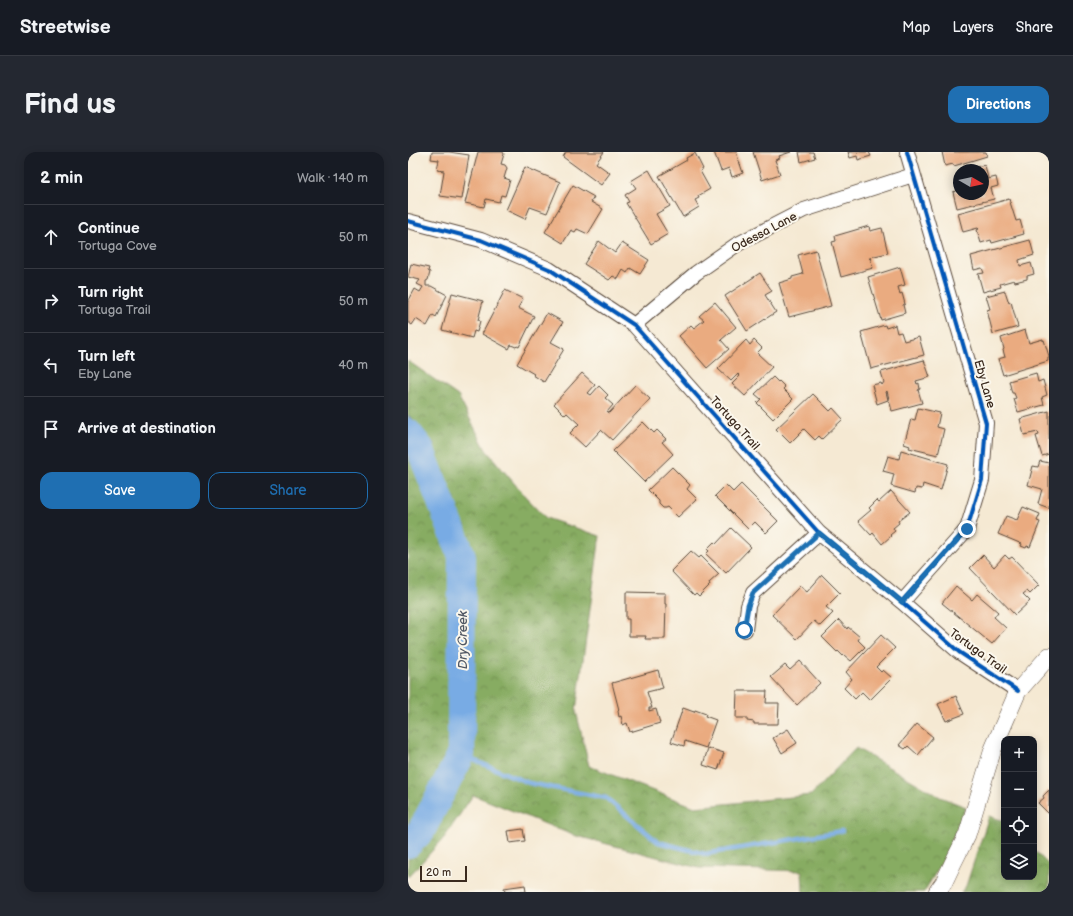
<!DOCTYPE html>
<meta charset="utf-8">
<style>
:root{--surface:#171b24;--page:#242831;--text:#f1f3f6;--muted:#9ea1a6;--line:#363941;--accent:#1f6fb2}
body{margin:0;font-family:"Balsamiq Sans",sans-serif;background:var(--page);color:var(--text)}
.controls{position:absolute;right:12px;bottom:12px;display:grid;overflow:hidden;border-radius:8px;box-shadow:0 2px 10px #0003}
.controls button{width:36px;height:36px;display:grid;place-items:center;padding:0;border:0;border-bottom:1px solid var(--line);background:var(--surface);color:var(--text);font:20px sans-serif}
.compass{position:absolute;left:545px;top:12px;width:36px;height:36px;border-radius:50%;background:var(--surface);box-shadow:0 2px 10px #0003;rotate:99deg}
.scale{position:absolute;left:12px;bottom:10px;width:47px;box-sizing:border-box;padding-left:4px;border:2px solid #3b2a1e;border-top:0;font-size:11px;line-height:14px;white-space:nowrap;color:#3b2a1e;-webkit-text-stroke:3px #fbf7ec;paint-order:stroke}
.stop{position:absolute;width:12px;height:12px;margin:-9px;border:3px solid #1f6fb2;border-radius:50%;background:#fff}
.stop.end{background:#1f6fb2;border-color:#fff;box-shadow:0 1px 4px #0008}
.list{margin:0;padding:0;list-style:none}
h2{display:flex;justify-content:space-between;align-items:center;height:52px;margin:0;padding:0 16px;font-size:17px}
h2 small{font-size:13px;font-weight:400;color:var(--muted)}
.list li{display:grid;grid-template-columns:26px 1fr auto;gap:12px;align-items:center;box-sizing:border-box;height:64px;padding:0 16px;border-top:1px solid var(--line)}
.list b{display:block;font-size:15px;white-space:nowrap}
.list p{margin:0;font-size:13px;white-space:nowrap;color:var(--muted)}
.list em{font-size:13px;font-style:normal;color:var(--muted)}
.actions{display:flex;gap:8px;padding:12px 16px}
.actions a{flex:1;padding:9px 0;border:1px solid var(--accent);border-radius:12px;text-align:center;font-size:14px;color:var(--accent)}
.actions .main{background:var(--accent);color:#fff}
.icon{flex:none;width:22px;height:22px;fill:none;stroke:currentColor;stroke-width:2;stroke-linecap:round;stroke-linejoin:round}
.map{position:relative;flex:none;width:641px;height:740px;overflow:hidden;border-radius:12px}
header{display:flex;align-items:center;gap:24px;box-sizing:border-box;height:56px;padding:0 20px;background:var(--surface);border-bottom:1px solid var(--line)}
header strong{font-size:19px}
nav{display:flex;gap:22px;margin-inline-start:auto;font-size:14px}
.intro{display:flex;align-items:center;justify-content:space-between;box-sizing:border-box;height:96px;padding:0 24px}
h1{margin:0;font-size:28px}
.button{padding:10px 18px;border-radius:12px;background:var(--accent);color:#fff;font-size:14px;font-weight:700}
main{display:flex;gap:24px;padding:0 24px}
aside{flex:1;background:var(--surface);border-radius:12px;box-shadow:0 2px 10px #0003}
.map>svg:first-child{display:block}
.forest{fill:url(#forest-crowns);stroke:#616b40}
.water{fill:url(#water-ripples);stroke:#5a6a81}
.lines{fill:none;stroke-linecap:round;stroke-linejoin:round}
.stream{stroke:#78abe4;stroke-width:4.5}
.river{stroke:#78abe4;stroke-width:28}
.building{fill:#eaab80}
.minor-casing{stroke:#574739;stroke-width:16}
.tertiary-casing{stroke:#574739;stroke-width:18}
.minor{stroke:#fff;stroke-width:14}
.tertiary{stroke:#fff;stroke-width:17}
.cycleway-casing{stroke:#fbf7ec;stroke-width:6}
.cycleway{stroke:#0057b8;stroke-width:4}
.route{stroke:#1f6fb2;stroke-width:5}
.labels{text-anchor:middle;stroke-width:4;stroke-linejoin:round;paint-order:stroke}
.street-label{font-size:12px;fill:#3b2a1e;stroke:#fbf7ec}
.water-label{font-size:13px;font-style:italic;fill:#505763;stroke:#fbf7ec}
</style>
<header>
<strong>Streetwise</strong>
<nav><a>Map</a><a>Layers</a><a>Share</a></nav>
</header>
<div class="intro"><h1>Find us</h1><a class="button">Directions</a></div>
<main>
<aside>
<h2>2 min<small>Walk · 140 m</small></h2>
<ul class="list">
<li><svg class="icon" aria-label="ahead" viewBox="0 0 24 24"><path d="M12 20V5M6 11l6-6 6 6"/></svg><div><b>Continue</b><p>Tortuga Cove</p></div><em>50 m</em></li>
<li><svg class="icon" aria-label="right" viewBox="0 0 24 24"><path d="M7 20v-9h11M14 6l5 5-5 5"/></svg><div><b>Turn right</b><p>Tortuga Trail</p></div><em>50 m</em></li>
<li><svg class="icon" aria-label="left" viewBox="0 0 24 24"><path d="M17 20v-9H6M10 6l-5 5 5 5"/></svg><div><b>Turn left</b><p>Eby Lane</p></div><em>40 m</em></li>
<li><svg class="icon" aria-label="arrive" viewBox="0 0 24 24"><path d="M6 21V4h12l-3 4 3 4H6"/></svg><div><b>Arrive at destination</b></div></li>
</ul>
<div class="actions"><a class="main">Save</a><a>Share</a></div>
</aside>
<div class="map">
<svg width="641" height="740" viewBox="0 0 641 740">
<defs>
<pattern id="forest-crowns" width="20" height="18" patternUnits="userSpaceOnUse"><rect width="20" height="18" fill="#87ac62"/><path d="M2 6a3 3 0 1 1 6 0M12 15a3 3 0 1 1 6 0" fill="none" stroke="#708c50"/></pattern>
<pattern id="water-ripples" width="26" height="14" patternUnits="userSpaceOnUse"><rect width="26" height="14" fill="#78abe4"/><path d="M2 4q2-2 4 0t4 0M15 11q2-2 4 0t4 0" fill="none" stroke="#648bb8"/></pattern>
</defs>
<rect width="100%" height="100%" fill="#fbf7ec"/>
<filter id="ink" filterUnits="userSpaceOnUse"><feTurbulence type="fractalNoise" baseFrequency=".025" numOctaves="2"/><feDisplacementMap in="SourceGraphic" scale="8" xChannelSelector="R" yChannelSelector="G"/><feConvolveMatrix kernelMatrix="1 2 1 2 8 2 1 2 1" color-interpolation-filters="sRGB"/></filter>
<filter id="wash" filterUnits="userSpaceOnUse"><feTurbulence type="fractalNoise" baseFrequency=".012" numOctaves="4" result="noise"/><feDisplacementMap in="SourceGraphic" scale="16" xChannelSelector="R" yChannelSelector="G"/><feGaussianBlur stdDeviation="0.9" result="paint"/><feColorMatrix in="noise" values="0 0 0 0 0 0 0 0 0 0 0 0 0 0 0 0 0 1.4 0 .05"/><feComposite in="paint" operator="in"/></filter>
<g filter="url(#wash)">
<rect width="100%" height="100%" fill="#f5e9d3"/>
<path class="forest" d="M0 209 50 244 78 298 117 344 138 366 192 384 168 559 181 614 287 655 403 643 448 596 532 645 558 655 536 707 516 740H395L394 719 291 716 165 683 65 643 36 686 0 725V296L2 298 26 292 0 263Z
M581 664 596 669V725H626V698L641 713V740H553L558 734Z"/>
<path class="water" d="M0 263 26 292 2 298 0 296Z"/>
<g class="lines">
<path class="stream" d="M53 603 121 631 198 646 250 690 297 702 434 679"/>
<path class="river" d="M0 281 12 296 54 404 53 603 13 679 0 692"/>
</g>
<g id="blocks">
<path class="building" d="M24 0H41L61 3 54 47 32 44 36 19 29 18 31 8 23 7Z
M70 0H95L96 2 93 12 97 13 99 16 96 26 102 28 97 44 93 43 91 50 78 47 76 55 57 51Z
M158 0H196L188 11 202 21 193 33 155 5Z
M306 0H328L335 21 324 25 321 16 313 19Z
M345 0H383L371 4 372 6 367 8 372 22 354 28Z
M391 0H405L407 6 393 10Z
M440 0H461L463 4 450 8 449 4 442 6Z
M534 0H578L579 4 546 14 545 12 537 14Z
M287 1 295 17 292 19 302 37 290 44 291 46 287 48 291 55 275 65 251 24 279 8 278 6Z
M577 13 580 27 588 25 590 34 583 36 586 47 549 56 545 40 551 38V42H575V18L559 17Z
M117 15 152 30 139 61 122 55 117 67 98 58Z
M241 18 262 54 248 62 260 82 243 92 218 51 221 50 217 43 228 36 223 29Z
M165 33 186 45 183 50 195 57 180 82 169 77 167 80 163 78 155 91 137 80Z
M601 47 608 69 612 68 616 82 584 91 583 88 573 91 569 78 571 77 570 76 555 80 550 61Z
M461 74 462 79 474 76 480 101 462 105 465 116 433 125 424 90 428 89 427 84Z
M622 88 626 103 611 108 612 114 623 111 626 122 619 124V127L607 130 606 128 592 132 593 135 575 140 570 122 576 121 574 116 566 118 563 104Z
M191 89 207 101 214 91 241 108 232 122 222 116 219 121 215 118 210 127 205 124 201 128 176 112Z
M408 98 423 154 381 165 371 131 384 127V125L395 122 390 103Z
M3 112 21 116 20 119 22 120 20 128 18 129V134H23L39 143 28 165 25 163 19 174 8 167 4 173 0 170V150L7 137 12 140 15 135 9 132 12 128 0 125Z
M492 115 497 133 490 135 492 142 494 141 497 152 495 153 497 161 473 168 460 125Z
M352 121 364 139 357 143 368 160 339 179 317 144Z
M97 138 115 147 110 156 126 164 111 195 109 194 108 195 103 193 101 197 74 182Z
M597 139 601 151 603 150 610 175 585 182 579 158 582 157 578 144Z
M44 141 75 149 70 168 72 169 69 180 66 179 64 186 34 178Z
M307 150 328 175 313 188 321 197 299 216 271 184 283 173 286 176 296 168 291 164Z
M139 161 155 170 143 190 156 197 136 230 125 223 126 222 109 212Z
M477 173 478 176 487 173 489 181 493 180 496 189 511 185 516 203 463 217 453 180Z
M617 178 621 191 635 187V189L636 188 641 204V206H640V209L595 223 590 207 597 205 595 198 596 197 593 186Z
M338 188 342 193 346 188 354 196 349 201 364 215 337 244 324 232 332 224 330 222 323 229 310 217Z
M516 208 522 225 508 229 509 232 511 231V232L512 237 510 238 514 251 484 259 479 239 478 240 480 248 469 252 464 233 473 231 474 233 476 230 473 220Z
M174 221 187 233 180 241 183 243 191 234 200 243 197 246 205 253 199 260 201 261 227 233 242 247 204 288 193 278 177 295 162 281 171 272 159 261 157 263 146 252Z
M628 221 630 230 635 228 639 243 634 245 636 253 610 260 606 247 608 246 606 241H604L601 229Z
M365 225 370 230 371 229 377 235 375 237 385 247 365 267 349 251 353 247 347 242Z
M405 242 422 259 425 256 435 267 414 287 411 284 407 288 396 277 382 291 368 277Z
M510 256 532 261 529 275 536 277 530 303 501 296 502 294 496 292 503 267 507 268Z
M641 259V302L634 304 628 284 631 283 630 280 616 283 612 267Z
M235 270 246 281 249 278 258 287 254 290 265 302 236 330 205 299Z
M493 298 540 312 533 338 515 332 514 337 508 336 507 341 483 334 486 322 475 319 480 304 491 307Z
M632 309 641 311V356L630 352 634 337 620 333 625 314 630 315Z
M264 315 282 333 279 337 289 347 270 365 260 355 258 356H255L251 352V349L240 338Z
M333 332 370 369 358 381 347 370 340 377 307 344 318 333 325 340Z
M483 339 502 360 490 369 491 371 485 376 487 379 482 383 483 384 474 392 465 381 463 383 450 369 463 358 461 356 469 348 471 350Z
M615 355 632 362 629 369 632 370 622 395 619 394 618 396 613 394 614 392 590 382 598 364 609 368Z
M323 376 343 395 318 421 298 402 301 399 299 397 306 390 308 392Z
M283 399 291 406 293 404 311 422 301 431 302 433 291 444 288 441 286 443 263 419Z
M575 403 586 415 597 403 601 407 604 405 631 433 622 442 619 439 615 442 622 449 607 463 562 416Z
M414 423 432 441 418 455 425 461 412 474 406 469 389 487 364 463 392 434 399 440Z
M548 434 564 448 569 442 590 460 586 465 598 476 584 492 534 451Z
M218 440 257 441V452H258L257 487H237L238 484H221V467H218Z
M431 468 439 477 440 475 452 485 450 488 457 495 443 509 436 503 435 504 430 499 429 500 414 485Z
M473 483 487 496 468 515 473 520 475 518 484 526 462 548 454 540 447 547 436 536 444 527 438 520Z
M392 509 412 531 389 553 363 525 377 513 382 518Z
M250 518 255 536 239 540 244 556H241V559L248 557 252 571 222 580 219 571 215 573 213 564 211 565 210 559 211 558 204 531Z
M329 539H359L358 551H371L370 572H346V570L339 569V566H328Z
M548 544 556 562 538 569 530 552Z
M275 556 286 560 287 558 298 562 297 564 308 568 298 596 277 589 276 594 263 590Z
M509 572 525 585 510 603 500 594 497 597 491 593Z
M380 577 389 591 374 601 365 586Z
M300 596 316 601 310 618 295 613Z
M641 638V662L630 651 636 646 635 644Z
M115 677 117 689 102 691 100 679Z
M117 733 118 740H97L96 736Z"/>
</g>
</g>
<g filter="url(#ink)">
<use href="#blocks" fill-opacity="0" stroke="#574739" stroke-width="1"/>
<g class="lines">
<g class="minor-casing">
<path id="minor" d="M0 69 73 88 141 117 226 173 411 381 494 450 551 500 610 539
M226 173 288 121 328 93 396 58 505 23
M494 450 559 377 574 328 578 271 499 0
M337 478 340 454 345 441 411 381"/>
</g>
<g class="tertiary-casing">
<path id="tertiary" d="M529 740 536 730 545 711 559 683 585 597 610 539 641 504"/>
</g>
<use href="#minor" class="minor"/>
<use href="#tertiary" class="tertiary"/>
<g class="cycleway-casing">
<path id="cycleway" d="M0 69 73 88 141 117 226 173 411 381 494 450 551 500 610 539
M494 450 559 377 574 328 578 271 499 0"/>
</g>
<use href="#cycleway" class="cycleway"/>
</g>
</g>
<g class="lines" filter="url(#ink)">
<path class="route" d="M336 478 340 454 345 441 411 381 494 450 559 377"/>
</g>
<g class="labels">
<g class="street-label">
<text transform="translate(356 80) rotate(-28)" y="4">Odessa Lane</text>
<text transform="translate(577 232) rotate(74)" y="4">Eby Lane</text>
<text transform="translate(327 271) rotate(48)" y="4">Tortuga Trail</text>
<text transform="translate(570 499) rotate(36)" y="4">Tortuga Trail</text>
</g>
<g class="water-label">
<text transform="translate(54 488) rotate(-90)" y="5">Dry Creek</text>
</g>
</g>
</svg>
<div class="controls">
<button>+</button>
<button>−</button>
<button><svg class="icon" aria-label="locate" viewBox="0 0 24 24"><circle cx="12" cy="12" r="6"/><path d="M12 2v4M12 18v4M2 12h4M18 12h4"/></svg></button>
<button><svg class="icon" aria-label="layers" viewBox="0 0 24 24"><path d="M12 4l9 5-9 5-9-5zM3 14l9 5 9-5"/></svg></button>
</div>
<svg class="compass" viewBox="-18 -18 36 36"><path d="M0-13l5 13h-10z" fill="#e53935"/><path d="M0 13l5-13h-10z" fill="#9ea1a6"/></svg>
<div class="scale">20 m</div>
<div class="stop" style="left:336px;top:478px"></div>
<div class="stop end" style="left:559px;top:377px"></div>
</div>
</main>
